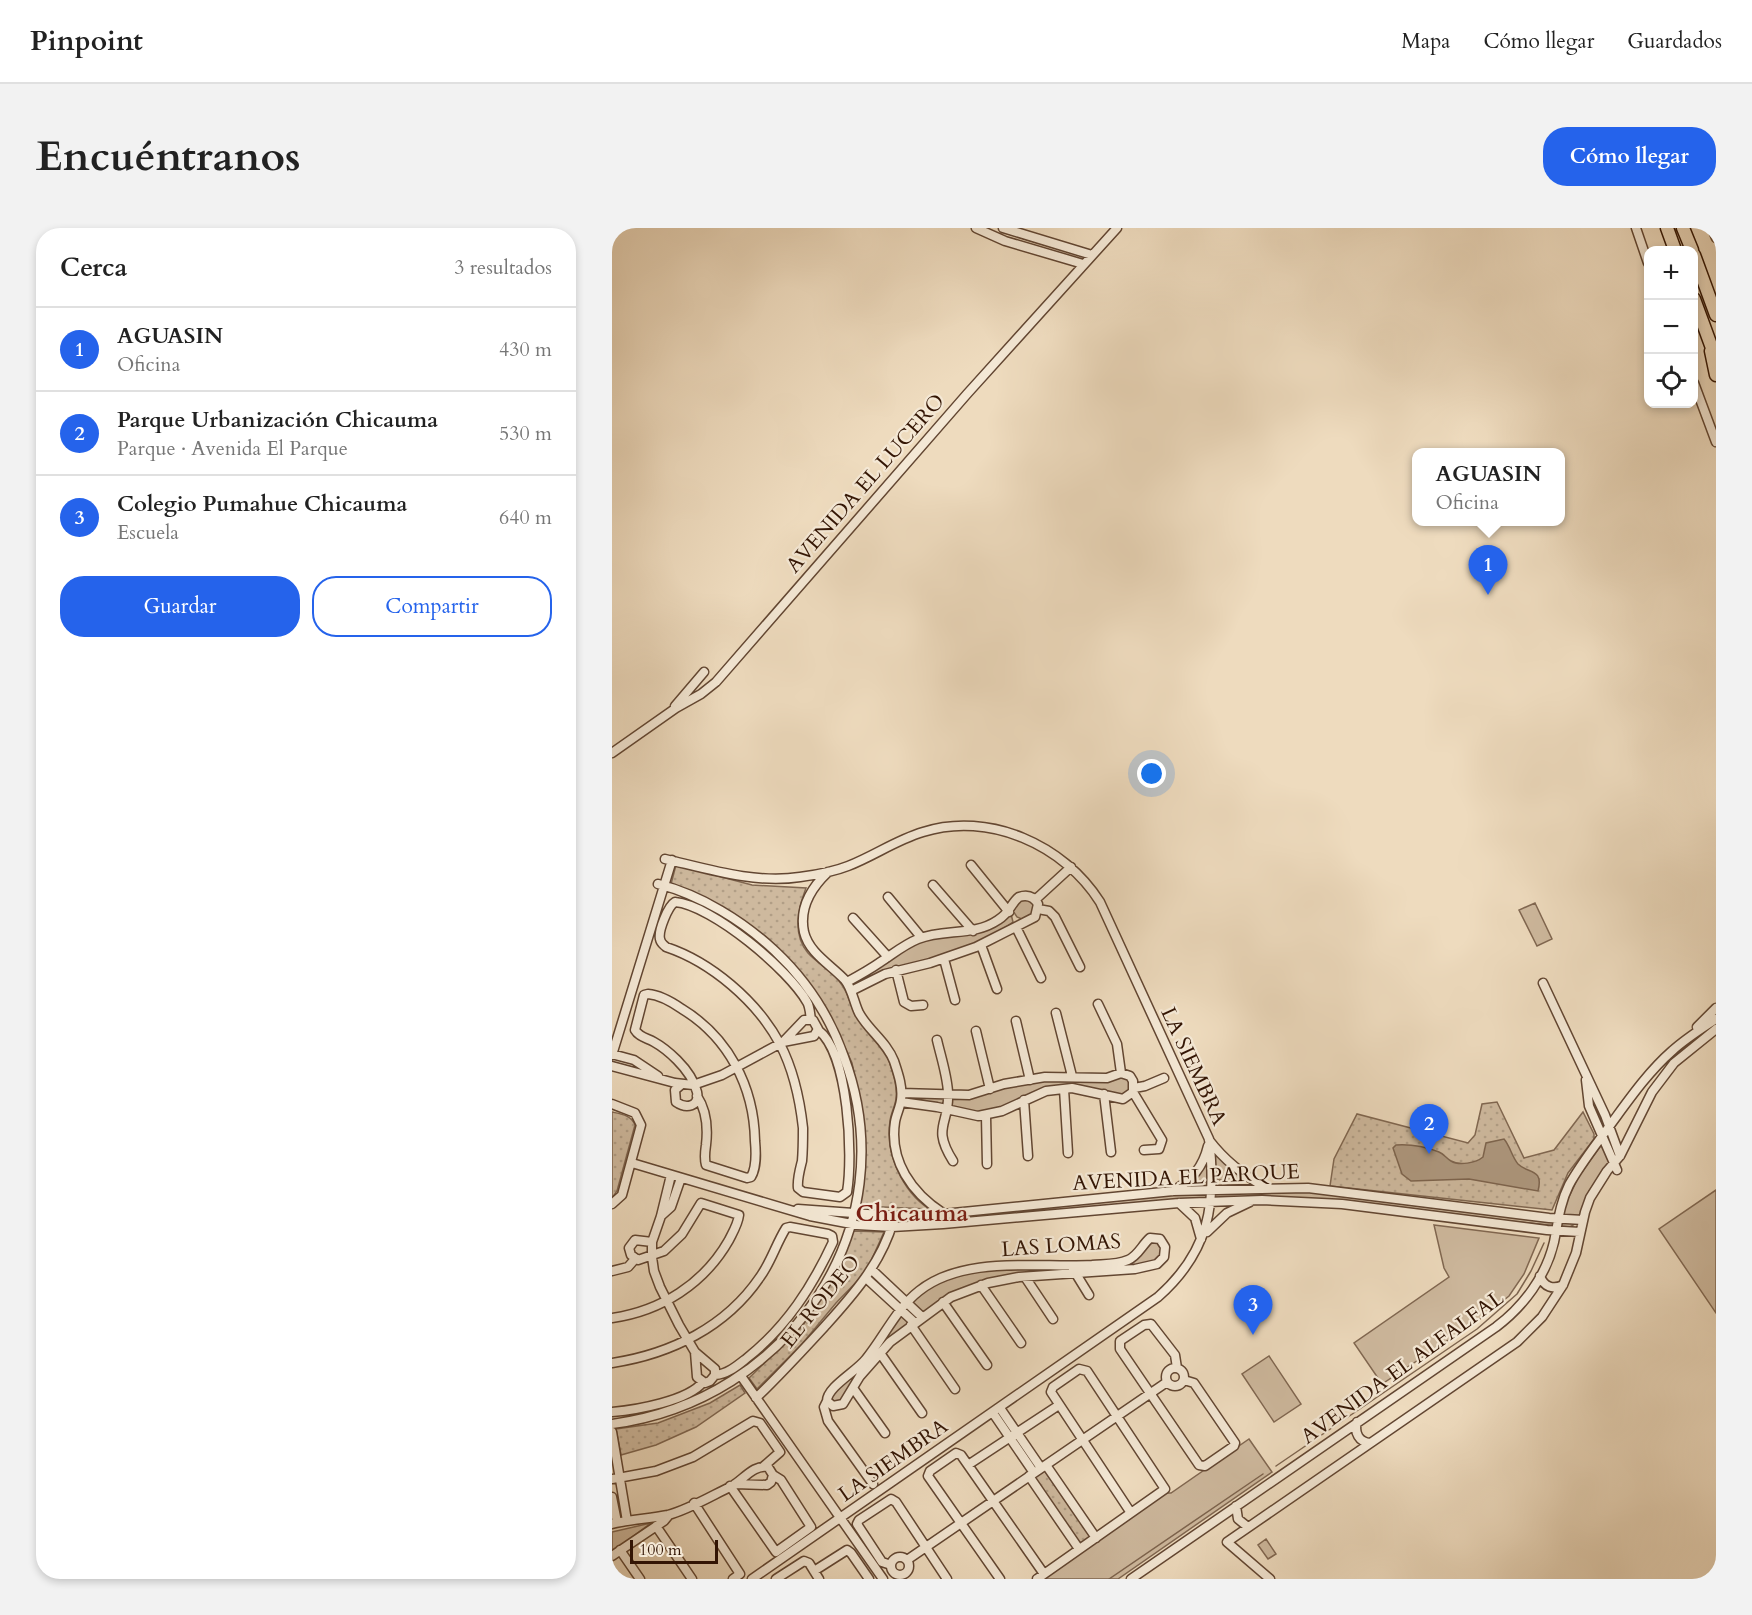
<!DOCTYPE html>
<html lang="es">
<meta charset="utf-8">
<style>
:root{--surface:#fff;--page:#f2f2f2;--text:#222;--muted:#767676;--line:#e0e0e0;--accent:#2563eb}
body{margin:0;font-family:Cardo,serif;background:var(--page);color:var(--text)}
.controls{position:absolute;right:18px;top:18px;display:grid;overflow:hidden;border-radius:12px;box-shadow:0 3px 9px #0003}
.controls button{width:54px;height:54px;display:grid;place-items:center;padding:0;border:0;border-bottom:2px solid var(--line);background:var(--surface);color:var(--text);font:30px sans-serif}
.scale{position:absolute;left:18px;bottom:15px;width:88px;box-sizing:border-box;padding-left:6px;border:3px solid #331504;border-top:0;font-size:16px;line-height:21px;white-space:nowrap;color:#331504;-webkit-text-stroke:4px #f4e8d5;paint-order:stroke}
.you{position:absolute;left:540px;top:546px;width:21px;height:21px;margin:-15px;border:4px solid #fff;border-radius:50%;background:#1a73e8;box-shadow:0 0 0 9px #1a73e833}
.badge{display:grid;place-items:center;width:39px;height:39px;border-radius:50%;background:var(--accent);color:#fff;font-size:20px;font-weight:700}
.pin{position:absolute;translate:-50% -50px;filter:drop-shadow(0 2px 3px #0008)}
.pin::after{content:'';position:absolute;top:32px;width:21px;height:18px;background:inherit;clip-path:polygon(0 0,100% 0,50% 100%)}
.popup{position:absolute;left:800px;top:220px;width:153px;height:78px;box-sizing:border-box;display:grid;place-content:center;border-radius:12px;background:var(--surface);filter:drop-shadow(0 2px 4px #0005);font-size:20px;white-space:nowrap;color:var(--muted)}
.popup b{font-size:22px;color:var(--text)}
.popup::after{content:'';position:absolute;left:50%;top:100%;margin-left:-12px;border:12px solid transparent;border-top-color:var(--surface)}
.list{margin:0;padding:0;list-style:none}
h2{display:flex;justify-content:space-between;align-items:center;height:78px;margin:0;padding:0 24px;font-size:26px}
h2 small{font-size:20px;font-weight:400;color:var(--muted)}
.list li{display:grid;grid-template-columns:39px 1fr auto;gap:18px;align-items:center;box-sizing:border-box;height:84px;padding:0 24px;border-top:2px solid var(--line)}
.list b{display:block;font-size:22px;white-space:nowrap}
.list p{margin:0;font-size:20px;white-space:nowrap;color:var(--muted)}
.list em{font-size:20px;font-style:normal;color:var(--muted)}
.actions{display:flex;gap:12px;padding:18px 24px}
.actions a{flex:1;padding:14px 0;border:2px solid var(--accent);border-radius:24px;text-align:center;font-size:21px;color:var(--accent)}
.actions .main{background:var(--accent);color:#fff}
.icon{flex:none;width:33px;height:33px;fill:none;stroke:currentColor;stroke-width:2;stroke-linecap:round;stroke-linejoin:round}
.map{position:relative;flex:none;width:1104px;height:1351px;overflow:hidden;border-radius:24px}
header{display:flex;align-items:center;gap:36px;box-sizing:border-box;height:84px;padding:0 30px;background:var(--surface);border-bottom:2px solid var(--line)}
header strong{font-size:28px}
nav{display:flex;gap:33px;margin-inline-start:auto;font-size:21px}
.intro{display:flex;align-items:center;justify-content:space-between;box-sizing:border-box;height:144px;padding:0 36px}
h1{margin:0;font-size:42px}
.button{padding:15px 27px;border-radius:24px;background:var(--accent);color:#fff;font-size:21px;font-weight:700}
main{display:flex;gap:36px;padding:0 36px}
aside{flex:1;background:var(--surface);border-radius:24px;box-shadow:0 3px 9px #0003}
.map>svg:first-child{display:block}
.green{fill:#ceb99e;stroke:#806751;stroke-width:1.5}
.park{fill:url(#park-dots);stroke:#806751;stroke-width:1.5}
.water{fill:#ae987f;stroke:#7d644e;stroke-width:1.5}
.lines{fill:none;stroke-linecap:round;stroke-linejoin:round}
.stream{stroke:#7d644e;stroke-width:1.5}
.minor-casing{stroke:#624632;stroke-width:11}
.highway-casing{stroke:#331504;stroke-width:15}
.minor{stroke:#f4e8d5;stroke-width:8}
.highway{stroke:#eedbbe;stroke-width:12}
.labels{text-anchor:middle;stroke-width:4.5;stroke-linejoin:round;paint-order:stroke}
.street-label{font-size:21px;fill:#331504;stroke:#f4e8d5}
.quarter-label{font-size:24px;font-weight:bold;fill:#7a1f14;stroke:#f4e8d5}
</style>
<header>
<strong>Pinpoint</strong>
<nav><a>Mapa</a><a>Cómo llegar</a><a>Guardados</a></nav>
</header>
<div class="intro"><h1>Encuéntranos</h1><a class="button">Cómo llegar</a></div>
<main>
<aside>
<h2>Cerca<small>3 resultados</small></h2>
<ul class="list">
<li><span class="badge">1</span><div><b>AGUASIN</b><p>Oficina</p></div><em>430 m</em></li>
<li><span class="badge">2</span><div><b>Parque Urbanización Chicauma</b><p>Parque · Avenida El Parque</p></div><em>530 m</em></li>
<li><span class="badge">3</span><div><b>Colegio Pumahue Chicauma</b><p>Escuela</p></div><em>640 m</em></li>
</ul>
<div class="actions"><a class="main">Guardar</a><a>Compartir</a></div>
</aside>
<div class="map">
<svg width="1104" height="1351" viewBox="0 0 1104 1351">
<defs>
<pattern id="park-dots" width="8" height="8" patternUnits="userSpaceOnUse" patternTransform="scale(1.5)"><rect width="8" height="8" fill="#ceb99e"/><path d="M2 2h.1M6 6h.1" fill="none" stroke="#b19e86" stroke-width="1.8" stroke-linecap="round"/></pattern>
</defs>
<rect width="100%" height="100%" fill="#eedbbe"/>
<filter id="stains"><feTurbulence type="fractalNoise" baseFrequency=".00333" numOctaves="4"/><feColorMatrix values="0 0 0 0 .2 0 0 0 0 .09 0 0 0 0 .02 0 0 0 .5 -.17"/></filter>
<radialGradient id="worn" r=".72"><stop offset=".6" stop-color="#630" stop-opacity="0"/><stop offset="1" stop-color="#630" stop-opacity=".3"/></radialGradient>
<path class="green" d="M408 670 422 673 424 684 412 692 405 689 401 683Z
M923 675 940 711 925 718 907 682Z
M399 686 401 694 380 709 342 725 270 743 240 760 237 754 310 711 353 707Z
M509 847 517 849 520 863 506 869 460 858 373 886 291 873V867L374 864 433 851Z
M990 916 998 934 977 963 966 994 958 999 656 969 280 996 241 995 243 988 283 990 559 966 687 963 943 991 952 979 967 948Z
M602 923 632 951 605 952Z
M596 931 598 954 579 955Z
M1104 962V1085L1047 1001Z
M822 997 927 1010 912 1046 897 1068 868 1091 770 1156 742 1115 837 1049 832 1040Z
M545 1011 550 1024 547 1031 537 1036 376 1053 301 1093 233 1171 224 1177 217 1168 242 1146 289 1082 320 1056 360 1043 504 1036 535 1015Z
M657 1128 689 1176 662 1194 630 1146Z
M637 1211 660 1244 506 1351H431L553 1265H559Z
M39 1295 0 1324V1304Z
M654 1311 664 1326 656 1331 646 1317Z"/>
<path class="park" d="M64 637 140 657 194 660C186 681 180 706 196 725 206 736 222 744 230 757 236 765 238 777 243 786 254 801 269 813 276 830 280 842 286 858 284 871 283 878 279 885 278 893 273 925 290 963 317 981L248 978 252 942 250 883 240 835 219 789 204 767 155 711 59 656Z
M885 874 912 930 942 922 971 884 982 906V911L956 945 940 982 718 958 722 931 745 886 856 915 863 907 870 876Z
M0 884C9 886 19 887 23 897L5 963 0 970Z
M241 1003 272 1004 254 1044 224 1075 190 1116 145 1161 137 1150 191 1097 225 1044Z
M128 1157 133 1165 84 1199 44 1217 9 1227 4 1201 46 1195 98 1175Z
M432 1242 479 1309 468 1317 422 1249Z"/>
<path class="water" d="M892 911C898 918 900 929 906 936 916 946 932 940 926 963L857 951 799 953 790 946 781 920 784 917C798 916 814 919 827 924 832 926 834 930 839 933 847 938 864 935 871 929L874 915Z"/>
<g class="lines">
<path class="stream" d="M664 1238 865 1101 905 1066 919 1043 932 1015
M497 1351 651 1246"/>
<g class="minor-casing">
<path id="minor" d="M364 0 393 13 471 36
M391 0 480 27
M1024 0 1036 35
M1100 0 1104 10
M1082 155 1104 214
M63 478 92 444
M0 525 64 480 89 466 104 454 355 166 505 0
M53 631C96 641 143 656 188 649 203 647 221 644 236 638 262 628 284 612 311 604 377 583 452 617 488 674L597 911C605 976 597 1024 546 1069L140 1351
M359 637 397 684
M216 644C199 660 187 680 192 704 197 725 219 737 233 752 240 760 242 775 247 785 257 803 274 813 282 833 286 845 291 859 289 872 288 880 284 887 283 894 277 933 300 965 331 985
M321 657 361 703
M276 669 309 709
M423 672 459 639
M426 681 437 683 443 689 468 739
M241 690 276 729
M404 699 429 750
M369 717 385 761
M332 731 343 772
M284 742 292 774 299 778 311 777
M235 754C246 748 257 742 267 735 280 727 291 717 306 711 333 700 361 709 386 692 398 685 399 675 407 669 416 666 422 669 426 676L423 689 364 719 318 735 273 746 239 763
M931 755 993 887 1008 928
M486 776 505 816 509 845
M444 785 460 848
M199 792C198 786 198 779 195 774 177 742 100 677 63 674 56 678 46 703 48 711 49 716 51 716 54 719 99 734 145 773 168 816 181 841 188 873 191 900 191 911 191 922 190 933 188 941 185 951 186 960L191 964 228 969 235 964C241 929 237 825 206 802
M404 793 418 852
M1085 799 1104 780
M364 803 378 861
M325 812C329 829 335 847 336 864 338 897 319 898 341 933
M0 826 22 832 46 848
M0 827 60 632
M0 838 63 855 81 857 110 847 171 814 202 808 206 801 201 792H192L171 814
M974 852 977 878 1005 942
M70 856 63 862 64 874C74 881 88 879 85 864 82 852 73 840 65 832 58 825 51 819 42 814 35 810 27 809 23 802L32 767 36 766C48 767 60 774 70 781 116 809 142 858 143 913 144 924 145 939 139 949L135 950 94 937C92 930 93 924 94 917 96 900 95 883 85 868
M522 860 533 858 552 850
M452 861 456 925
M521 864 550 912 547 921 532 922
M492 866 499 924
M412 872 416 928
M289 874 325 879 366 888 390 883 434 863 460 860 511 871 521 864V853L518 848 509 845 495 850 433 849 392 856 357 867 290 865
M0 876 23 885 29 897 10 967 0 976
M374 888 375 936
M597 912C613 933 631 947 653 959
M20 935 198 988 245 997 280 999 331 996 567 975 650 972 730 976 935 1002 968 1004
M59 947 49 988 40 1014V1029L42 1043 48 1059 67 1097 83 1124 103 1141V1147
M561 963C580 952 591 939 596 918
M567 975 583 990 589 1011
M186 981 283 988 331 986 561 963 696 960 937 990 971 992
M49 988 59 979 69 950
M595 1004 615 985 638 974
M538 1010 548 1011 553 1019 552 1029 545 1036 523 1041 407 1049 376 1055 339 1069 278 1114 248 1148 231 1176 221 1178 215 1173C215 1159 245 1143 254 1131 272 1109 284 1081 307 1063 352 1027 426 1040 480 1037 491 1036 505 1037 516 1032 526 1028 530 1017 538 1010Z
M259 1041 310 1089
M461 1041 477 1067
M0 1043 16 1039 23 1031
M928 1048C932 1059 941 1062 951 1057
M413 1049 441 1091
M254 1050 302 1094
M369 1057 409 1115
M331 1074 375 1137
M0 1090C49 1083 92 1056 117 1012 121 1004 126 996 127 987L89 975 70 1006 52 1023 26 1032 19 1027 17 1020 23 1012 40 1014
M299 1097 343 1161
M268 1125 310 1185
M0 1135C59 1126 114 1099 148 1049 159 1034 164 1016 174 1000L178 999 216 1006 220 1008 221 1014C200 1059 175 1098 135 1130 126 1137 116 1146 103 1147L98 1153 93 1155 85 1149 83 1124
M554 1149a9 9 0 1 1 18 0a9 9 0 1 1-18 0Z
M565 1140 563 1127 539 1096 532 1097 508 1113V1121L587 1237 593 1238 622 1218 623 1215 582 1155 572 1152
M129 1148 271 1351
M241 1160 273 1205
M144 1170C169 1146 191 1122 214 1097 242 1066 269 1035 281 994
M215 1173 212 1179 216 1193 261 1256
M388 1180 429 1240
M0 1184C24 1182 76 1173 91 1154
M381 1185 422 1245
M745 1194C742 1205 747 1214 758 1215
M0 1196C176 1173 296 1000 232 829 218 789 194 752 163 723 131 693 89 667 46 656
M0 1204 15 1293
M356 1237 447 1177
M434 1237 484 1310
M417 1248 467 1321
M0 1251 44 1243 81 1229 141 1193 148 1195 168 1224 152 1238
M123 1256 155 1257 159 1254 161 1247
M0 1269 5 1294
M82 1275 128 1346 121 1351
M624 1278 626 1291 636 1299
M0 1296C18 1291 37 1291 56 1287 76 1282 101 1267 120 1258 131 1252 142 1236 156 1239L161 1247 169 1252 199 1299 164 1324 118 1258
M44 1298 80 1351
M8 1322 28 1351
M0 1328 52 1293 57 1287
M279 1338a9 9 0 1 1 18 0a9 9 0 1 1-18 0Z
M295 1332 555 1154
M279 1337 270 1334 245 1296 247 1292 279 1271 284 1274 335 1351
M202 1343 235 1322 239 1325 257 1351
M164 1351 192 1333 197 1335 207 1351
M388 1351 316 1248 318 1243 344 1225 349 1227 432 1346
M425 1351C468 1321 511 1291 553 1261L475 1143 467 1141 441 1159 439 1164 519 1285
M519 1351 884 1099C912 1078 934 1048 942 1014 946 994 948 975 957 957 968 937 983 918 996 900 1016 873 1035 845 1060 823 1073 811 1089 801 1104 791
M658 1351 615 1314 905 1114 930 1089 951 1057 964 1025 973 984 978 970 995 943 1008 928 1040 864 1062 835 1104 801"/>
</g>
<g class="highway-casing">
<path id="highway" d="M1055 0 1063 22
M1071 0 1080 22
M1082 27 1104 87
M1082 71 1104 131
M1099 123 1104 147"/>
</g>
<use href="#minor" class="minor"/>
<use href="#highway" class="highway"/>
</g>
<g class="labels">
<g class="street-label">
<text transform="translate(253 255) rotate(-49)" y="7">AVENIDA EL LUCERO</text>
<text transform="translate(582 838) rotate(65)" y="7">LA SIEMBRA</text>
<text transform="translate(574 949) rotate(-3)" y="7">AVENIDA EL PARQUE</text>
<text transform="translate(449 1017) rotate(-4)" y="7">LAS LOMAS</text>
<text transform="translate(208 1073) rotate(-51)" y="7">EL RODEO</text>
<text transform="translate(790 1139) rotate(-36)" y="7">AVENIDA EL ALFALFAL</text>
<text transform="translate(281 1232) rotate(-35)" y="7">LA SIEMBRA</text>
</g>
<g class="quarter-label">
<text x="300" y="993">Chicauma</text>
</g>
</g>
<rect width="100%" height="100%" filter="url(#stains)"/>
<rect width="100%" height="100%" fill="url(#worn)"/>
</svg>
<div class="controls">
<button>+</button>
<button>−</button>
<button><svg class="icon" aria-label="locate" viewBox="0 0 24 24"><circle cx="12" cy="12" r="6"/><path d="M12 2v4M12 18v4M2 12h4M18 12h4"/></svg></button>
</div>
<div class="scale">100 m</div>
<div class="you"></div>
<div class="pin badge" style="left:876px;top:367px">1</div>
<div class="popup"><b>AGUASIN</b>Oficina</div>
<div class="pin badge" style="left:817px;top:926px">2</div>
<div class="pin badge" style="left:641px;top:1107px">3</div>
</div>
</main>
